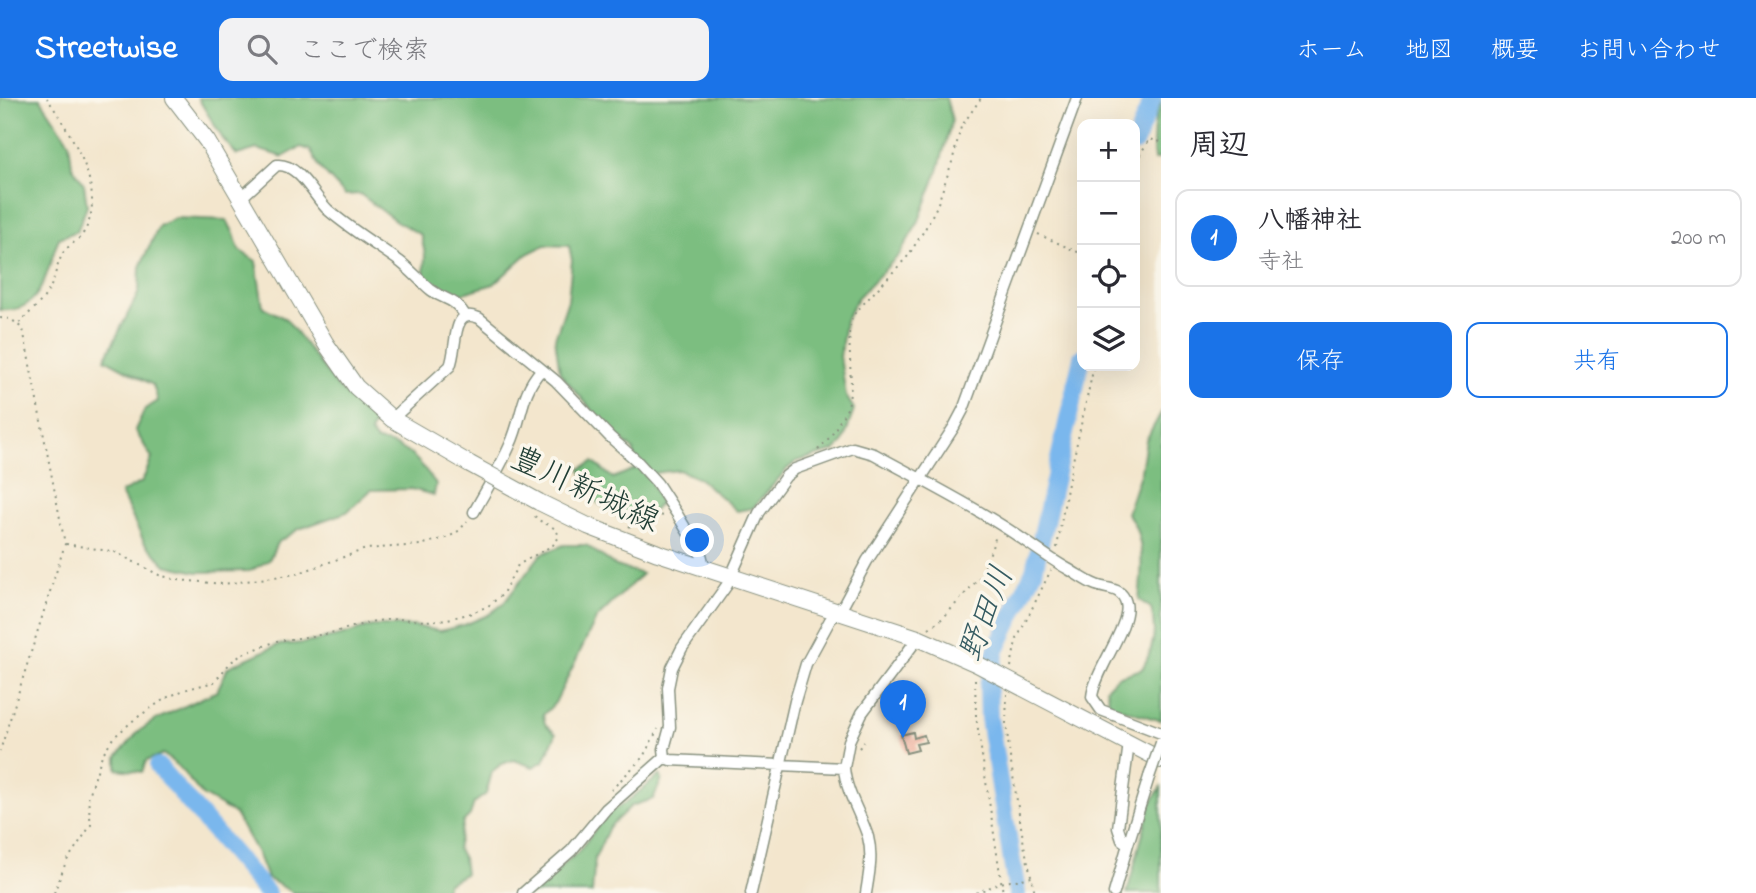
<!DOCTYPE html>
<html lang="ja">
<meta charset="utf-8">
<style>
:root{--surface:#fff;--page:#f2f2f3;--text:#2b2b33;--muted:#7c7c81;--line:#e1e1e2;--accent:#1a73e8}
body{margin:0;font-family:"Indie Flower","Klee One",sans-serif;background:var(--page);color:var(--text)}
.controls{position:absolute;right:21px;top:21px;display:grid;overflow:hidden;border-radius:14px;box-shadow:0 7px 28px #0002}
.controls button{width:63px;height:63px;display:grid;place-items:center;padding:0;border:0;border-bottom:2px solid var(--line);background:var(--surface);color:var(--text);font:35px sans-serif}
.you{position:absolute;left:698px;top:443px;width:24px;height:24px;margin:-18px;border:5px solid #fff;border-radius:50%;background:#1a73e8;box-shadow:0 0 0 10px #1a73e833}
.badge{display:grid;place-items:center;width:46px;height:46px;border-radius:50%;background:var(--accent);color:#fff;font-size:23px;font-weight:700}
.pin{position:absolute;translate:-50% -58px;filter:drop-shadow(0 2px 4px #0008)}
.pin::after{content:'';position:absolute;top:37px;width:24px;height:21px;background:inherit;clip-path:polygon(0 0,100% 0,50% 100%)}
.list{margin:0;padding:0;list-style:none}
h2{display:flex;justify-content:space-between;align-items:center;height:91px;margin:0;padding:0 28px;font-size:30px}
h2 small{font-size:23px;font-weight:400;color:var(--muted)}
.list li{display:grid;grid-template-columns:46px 1fr auto;gap:21px;align-items:center;box-sizing:border-box;height:98px;margin:0 14px 14px;padding:0 14px;border:2px solid var(--line);border-radius:14px}
.list b{display:block;font-size:26px;white-space:nowrap}
.list p{margin:0;font-size:23px;white-space:nowrap;color:var(--muted)}
.list em{font-size:23px;font-style:normal;color:var(--muted)}
.actions{display:flex;gap:14px;padding:21px 28px}
.actions a{flex:1;padding:16px 0;border:2px solid var(--accent);border-radius:14px;text-align:center;font-size:24px;color:var(--accent)}
.actions .main{background:var(--accent);color:#fff}
.icon{flex:none;width:38px;height:38px;fill:none;stroke:currentColor;stroke-width:2;stroke-linecap:round;stroke-linejoin:round}
.map{position:relative;flex:none;width:1161px;height:795px;overflow:hidden}
header{display:flex;align-items:center;gap:42px;box-sizing:border-box;height:98px;padding:0 35px;background:var(--accent);color:#fff}
header strong{font-size:33px}
nav{display:flex;gap:38px;margin-inline-start:auto;font-size:24px}
.search{width:490px;height:63px;background:var(--page);display:flex;align-items:center;gap:18px;box-sizing:border-box;padding:0 24px;border-radius:14px;color:var(--muted);font-size:26px}
main{display:flex}
aside{flex:1;background:var(--surface)}
.map>svg:first-child{display:block}
.forest{fill:#7cbe80;stroke:#4e7e5a;stroke-width:2}
.lines{fill:none;stroke-linecap:round;stroke-linejoin:round}
.river{stroke:#7ab7ed;stroke-width:18}
.building{fill:#eca490}
.minor-casing{stroke:#899280;stroke-width:13}
.primary-casing{stroke:#899280;stroke-width:18}
.path{stroke:#899280;stroke-width:2;stroke-dasharray:2 5;stroke-linecap:butt}
.minor{stroke:#fff;stroke-width:10}
.primary{stroke:#fff;stroke-width:16}
.minor-bridge-casing{stroke:#899280;stroke-width:13;stroke-linecap:butt}
.primary-bridge-casing{stroke:#899280;stroke-width:18;stroke-linecap:butt}
.minor-bridge{stroke:#fff;stroke-width:10}
.primary-bridge{stroke:#fff;stroke-width:16}
.labels{text-anchor:middle;stroke-width:7;stroke-linejoin:round;paint-order:stroke}
.street-label{font-size:32px;fill:#1f3d34;stroke:#fbf7ec}
.water-label{font-size:33px;font-style:italic;fill:#365c62;stroke:#fbf7ec}
</style>
<header>
<strong>Streetwise</strong>
<div class="search"><svg class="icon" aria-label="search" viewBox="0 0 24 24"><circle cx="10" cy="10" r="6"/><path d="M15 15l6 6"/></svg>ここで検索</div>
<nav><a>ホーム</a><a>地図</a><a>概要</a><a>お問い合わせ</a></nav>
</header>
<main>
<div class="map">
<svg width="1161" height="795" viewBox="0 0 1161 795">
<rect width="100%" height="100%" fill="#fbf7ec"/>
<filter id="ink" filterUnits="userSpaceOnUse"><feTurbulence type="fractalNoise" baseFrequency=".0143" numOctaves="2"/><feDisplacementMap in="SourceGraphic" scale="14" xChannelSelector="R" yChannelSelector="G"/><feConvolveMatrix kernelMatrix="1 2 1 2 8 2 1 2 1" color-interpolation-filters="sRGB"/></filter>
<filter id="wash" filterUnits="userSpaceOnUse"><feTurbulence type="fractalNoise" baseFrequency=".00686" numOctaves="4" result="noise"/><feDisplacementMap in="SourceGraphic" scale="28" xChannelSelector="R" yChannelSelector="G"/><feGaussianBlur stdDeviation="1.57" result="paint"/><feColorMatrix in="noise" values="0 0 0 0 0 0 0 0 0 0 0 0 0 0 0 0 0 1.4 0 .05"/><feComposite in="paint" operator="in"/></filter>
<g filter="url(#wash)">
<rect width="100%" height="100%" fill="#f3e6cd"/>
<path class="forest" d="M0 0H40L69 44 72 68 84 86 87 108 77 133 59 140C46 171 44 216 0 212Z
M198 0H946L952 22 938 73 918 125 899 157 857 200 845 223 840 259 846 298 854 311 843 345 834 353 797 363 787 371 753 410 737 413 700 381 679 372 654 375 652 386 660 404 655 412 623 422 594 402 580 371 593 364 613 380 635 371 634 353 603 325 560 275 555 240 568 202 572 162 569 148 545 147 527 156 494 186 453 198 435 193 424 180 425 156 421 137 396 123 360 96 345 97 320 70 310 52 301 49 283 59 257 51 237 57 223 41Z
M1161 2V60L1154 62C1152 42 1153 21 1161 2Z
M175 120 227 122 234 136 239 152 256 163 263 209 286 221 337 288 375 323 370 335 377 343C407 347 419 362 436 386L434 397 411 391 371 392 347 414 299 431 277 445 269 462 250 473 197 474 166 467 144 444 121 395 142 384 152 360 135 332 145 311 158 303 153 287 105 261 139 194 140 169 159 128Z
M1161 315V623L1110 607 1106 590 1117 579 1142 571C1154 550 1157 533 1151 510L1139 502C1142 475 1146 437 1127 415L1141 373 1146 342Z
M564 447H586L616 468 642 476 596 521 555 605 543 617 545 626 556 636 544 663 533 669 514 662 501 666 492 674 486 696 474 705 470 717 463 724 457 751 463 760 465 776 448 785 443 795H294L267 780 257 755 235 716 202 697 179 669 163 656 146 663 142 674 117 671V659L138 634 155 622 217 593 228 569 278 547 305 545 340 538 372 528H414L440 533 464 527 488 517 503 506 541 456Z
M660 677 662 681 653 701 631 708 609 729 595 760 592 795H530L578 754 607 716 625 705Z
M1161 689V795H1127L1151 705Z"/>
<g class="lines">
<path class="river" d="M1135 44 1153 0
M158 668 267 795
M1017 795 989 620 988 588 996 552 1034 473 1082 259"/>
</g>
<g id="blocks">
<path class="building" d="M913 634 914 640 924 637 926 644 916 646 918 652 906 655 901 637Z"/>
</g>
</g>
<g filter="url(#ink)">
<use href="#blocks" fill-opacity="0" stroke="#899280" stroke-width="2"/>
<g class="lines">
<g class="minor-casing">
<path id="minor" d="M241 100 277 67C299 65 314 99 328 112 350 131 375 146 399 163 411 172 420 183 431 192 447 204 452 198 465 217
M392 321 450 268C458 250 450 208 479 220L556 283 610 339 637 363 657 385 677 416 701 456 705 472
M474 414C486 392 500 370 510 347 523 319 520 296 541 272
M665 659 664 651 670 629 668 590 672 570 682 550 727 487 759 415 786 378 795 371 853 350 874 356C916 379 960 401 1001 427 1024 441 1045 458 1068 471 1077 476 1087 484 1096 487 1108 492 1122 489 1126 505 1132 526 1094 574 1092 599L1101 612 1161 635
M844 670 849 643 862 615 918 540
M1128 746 1149 679
M523 795 571 753 606 711 665 659 670 662 844 670C846 695 861 716 868 739 873 758 869 776 866 795
M751 795 795 603 806 566 830 522 844 506 867 463 954 329 963 312 1077 0
M1114 795 1128 746 1122 742 1118 730 1129 645"/>
</g>
<g class="primary-casing">
<path id="primary" d="M174 0 207 43 326 246 356 289 392 321 470 366
M539 404 588 428 658 455 918 540 977 566 1161 662"/>
</g>
<path class="path" d="M1135 78 1142 53 1150 41 1161 44
M1038 136 1082 156
M0 220 11 221 23 231 65 446 0 653
M19 225C30 214 44 203 51 188 55 178 57 167 62 157 67 147 78 144 84 134 109 92 70 35 47 0
M818 352 831 338 848 309 851 288 849 232 853 217 908 158 925 131 937 108 952 64 961 29 981 0
M629 429 635 423 665 417
M66 446 115 454 159 477 177 482 224 486 296 476 366 451 420 447 449 439 460 432 467 423
M1057 450 1067 390 1094 268
M929 530 943 520 982 477 996 438
M1011 569 1016 543 1051 472
M975 581 976 618 1003 795
M1007 596 1006 625 1010 659 1024 747 1035 795
M859 650 864 644
M611 692 643 659 658 631
M54 795 66 764 91 727 88 701 102 657 113 640 135 621 166 600 184 592 214 584 231 564 243 556 277 543 327 536 375 523 398 521 426 523 448 521 472 515 488 508 502 497 518 467 553 447 559 439C556 425 542 428 535 418
M976 795 1000 785 1032 779"/>
<use href="#minor" class="minor"/>
<use href="#primary" class="primary"/>
<g class="minor-bridge-casing">
<path id="minor-bridge" d="M1149 679 1161 645"/>
</g>
<g class="primary-bridge-casing">
<path id="primary-bridge" d="M470 366 539 404"/>
</g>
<use href="#minor-bridge" class="minor-bridge"/>
<use href="#primary-bridge" class="primary-bridge"/>
</g>
</g>
<g class="labels">
<g class="street-label">
<text transform="translate(586 390) rotate(25)" y="11">豊川新城線</text>
</g>
<g class="water-label">
<text transform="translate(984 515) rotate(-69)" y="12">野田川</text>
</g>
</g>
</svg>
<div class="controls">
<button>+</button>
<button>−</button>
<button><svg class="icon" aria-label="locate" viewBox="0 0 24 24"><circle cx="12" cy="12" r="6"/><path d="M12 2v4M12 18v4M2 12h4M18 12h4"/></svg></button>
<button><svg class="icon" aria-label="layers" viewBox="0 0 24 24"><path d="M12 4l9 5-9 5-9-5zM3 14l9 5 9-5"/></svg></button>
</div>
<div class="you"></div>
<div class="pin badge" style="left:903px;top:640px">1</div>
</div>
<aside>
<h2>周辺<small></small></h2>
<ul class="list">
<li><span class="badge">1</span><div><b>八幡神社</b><p>寺社</p></div><em>200 m</em></li>
</ul>
<div class="actions"><a class="main">保存</a><a>共有</a></div>
</aside>
</main>
